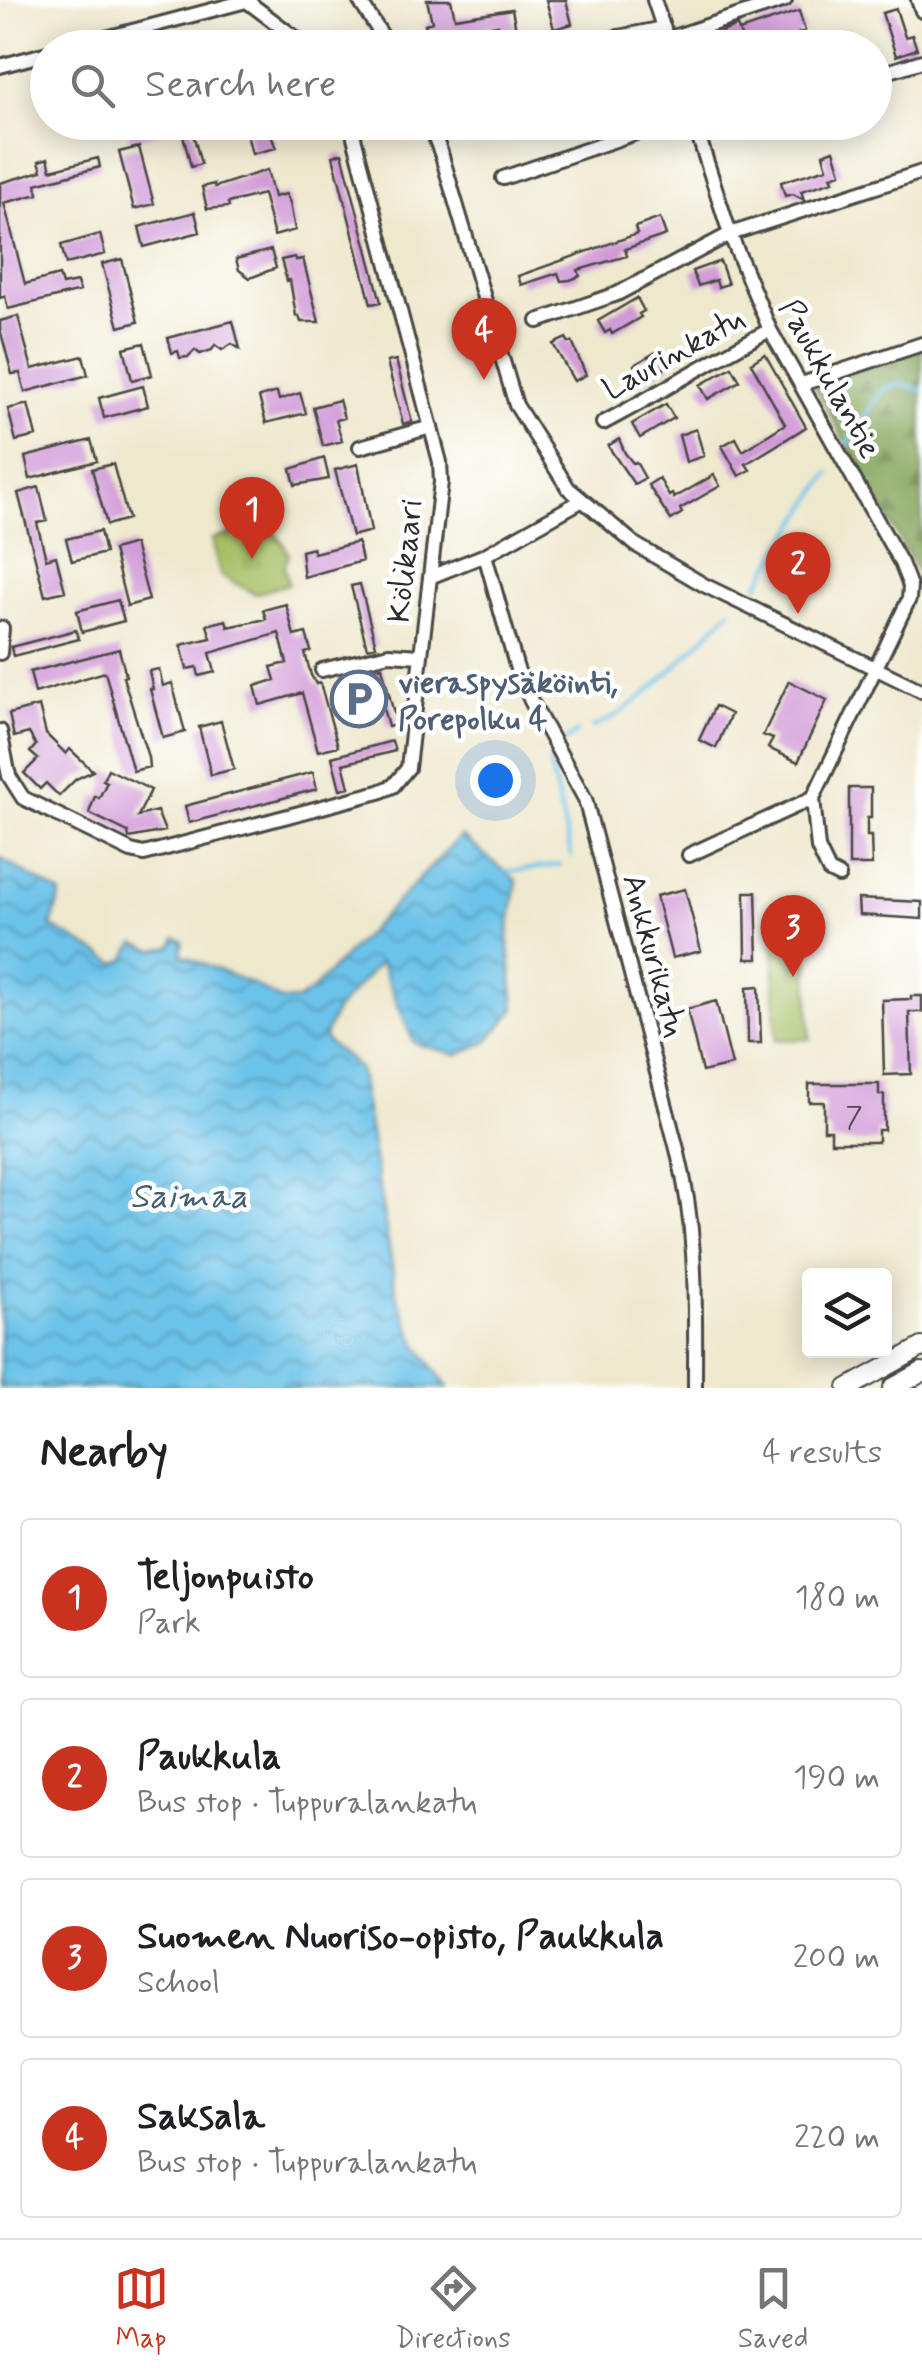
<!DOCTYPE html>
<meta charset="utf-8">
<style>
:root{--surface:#fff;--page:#f2f2f2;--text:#202124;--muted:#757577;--line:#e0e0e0;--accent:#c8321e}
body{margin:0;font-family:Mynerve,sans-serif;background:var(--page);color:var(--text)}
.controls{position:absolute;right:30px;bottom:30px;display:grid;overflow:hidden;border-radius:10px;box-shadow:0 5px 25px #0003}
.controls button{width:90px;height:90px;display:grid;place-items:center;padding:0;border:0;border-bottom:2px solid var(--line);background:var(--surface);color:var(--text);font:50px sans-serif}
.you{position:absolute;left:495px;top:780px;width:35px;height:35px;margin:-25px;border:8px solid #fff;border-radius:50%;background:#1a73e8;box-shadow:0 0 0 15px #1a73e833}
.badge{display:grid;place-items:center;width:65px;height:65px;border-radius:50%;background:var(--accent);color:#fff;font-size:32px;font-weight:700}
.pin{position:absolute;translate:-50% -82px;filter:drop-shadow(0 2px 5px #0008)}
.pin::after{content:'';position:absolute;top:52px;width:35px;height:30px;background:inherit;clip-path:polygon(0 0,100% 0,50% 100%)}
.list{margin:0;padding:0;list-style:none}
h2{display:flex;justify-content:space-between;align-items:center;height:130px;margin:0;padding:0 40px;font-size:42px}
h2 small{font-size:32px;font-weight:400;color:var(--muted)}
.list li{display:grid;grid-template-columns:65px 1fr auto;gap:30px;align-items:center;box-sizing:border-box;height:160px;margin:0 20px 20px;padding:0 20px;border:2px solid var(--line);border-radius:10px}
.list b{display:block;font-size:38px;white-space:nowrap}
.list p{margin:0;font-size:32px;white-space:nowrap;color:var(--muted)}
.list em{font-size:32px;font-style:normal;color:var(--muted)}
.icon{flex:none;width:55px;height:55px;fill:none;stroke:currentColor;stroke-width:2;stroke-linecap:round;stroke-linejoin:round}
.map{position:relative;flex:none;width:922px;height:1388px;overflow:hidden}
.search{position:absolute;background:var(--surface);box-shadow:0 5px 25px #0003;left:30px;right:30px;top:30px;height:110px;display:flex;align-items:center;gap:25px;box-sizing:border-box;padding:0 35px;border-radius:55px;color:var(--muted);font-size:38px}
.sheet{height:850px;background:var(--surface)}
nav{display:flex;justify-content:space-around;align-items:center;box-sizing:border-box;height:140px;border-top:2px solid var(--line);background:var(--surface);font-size:28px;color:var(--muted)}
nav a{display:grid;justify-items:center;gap:5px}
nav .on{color:var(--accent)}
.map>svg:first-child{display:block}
.green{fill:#a7c066;stroke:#697648;stroke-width:2.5}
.forest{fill:url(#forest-firs);stroke:#586843;stroke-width:2.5}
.park{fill:url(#park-tufts);stroke:#697648;stroke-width:2.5}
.water{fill:url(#water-waves);stroke:#4c778a;stroke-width:2.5}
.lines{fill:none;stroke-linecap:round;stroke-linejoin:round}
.stream{stroke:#6cc3e9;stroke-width:4}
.building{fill:#d099d7}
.minor-casing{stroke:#484743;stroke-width:18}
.highway-casing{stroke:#484743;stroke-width:22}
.minor{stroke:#fff;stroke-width:12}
.highway{stroke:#fff;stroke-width:18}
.labels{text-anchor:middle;stroke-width:9;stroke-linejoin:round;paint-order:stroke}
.number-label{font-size:28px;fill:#544656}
.street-label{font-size:32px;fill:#2b2b2b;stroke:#fff}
.service-label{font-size:32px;font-weight:bold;fill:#4e5e75;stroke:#fff;text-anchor:start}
.water-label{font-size:35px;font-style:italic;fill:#42606e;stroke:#fff}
</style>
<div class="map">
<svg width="922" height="1388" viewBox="0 0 922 1388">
<defs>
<pattern id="forest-firs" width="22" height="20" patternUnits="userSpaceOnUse" patternTransform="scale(2.5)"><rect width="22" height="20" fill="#85a65b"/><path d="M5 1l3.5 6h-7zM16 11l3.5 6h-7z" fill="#6d874b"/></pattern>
<pattern id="park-tufts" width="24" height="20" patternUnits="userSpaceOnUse" patternTransform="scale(2.5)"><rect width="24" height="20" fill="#a7c066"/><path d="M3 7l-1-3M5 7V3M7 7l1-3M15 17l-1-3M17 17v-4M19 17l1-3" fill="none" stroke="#889c54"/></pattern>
<pattern id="water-waves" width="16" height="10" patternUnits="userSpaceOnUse" patternTransform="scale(2.5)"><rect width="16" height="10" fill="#6cc3e9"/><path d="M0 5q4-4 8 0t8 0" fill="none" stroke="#599fbd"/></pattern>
</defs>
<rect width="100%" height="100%" fill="#fff"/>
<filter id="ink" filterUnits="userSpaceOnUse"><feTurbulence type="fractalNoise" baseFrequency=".01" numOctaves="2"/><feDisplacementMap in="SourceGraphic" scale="20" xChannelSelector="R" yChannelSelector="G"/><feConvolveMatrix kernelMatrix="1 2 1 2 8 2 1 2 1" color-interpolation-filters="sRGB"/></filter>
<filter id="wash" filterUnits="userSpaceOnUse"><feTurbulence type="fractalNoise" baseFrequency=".0048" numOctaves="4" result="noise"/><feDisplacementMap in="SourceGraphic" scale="40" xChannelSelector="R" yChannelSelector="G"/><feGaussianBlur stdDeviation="2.25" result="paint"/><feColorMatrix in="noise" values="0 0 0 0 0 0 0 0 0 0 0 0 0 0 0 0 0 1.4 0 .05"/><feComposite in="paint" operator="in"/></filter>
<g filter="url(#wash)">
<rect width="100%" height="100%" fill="#eee8cd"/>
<path class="green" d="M807 908 810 1039 776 1040 773 909Z"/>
<path class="forest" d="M922 349V581L813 384Z"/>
<path class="park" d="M261 526C276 530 283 542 289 555L284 567 289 584 255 594 220 575 212 539Z"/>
<path class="water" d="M461 836 517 881 508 937 515 1009 488 1041 457 1055 414 1043 380 962 336 1010 324 1036 326 1041 359 1068 397 1296 417 1344 448 1388H0V858L61 894 51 926 116 963 125 960 135 943 154 950 171 947 176 938 183 941 181 955 253 984 282 1001 298 1000 311 991Z"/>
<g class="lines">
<path class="stream" d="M844 449 883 389 899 384 922 390
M758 585 829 473
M593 727C639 711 695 645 731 610
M566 741 577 732
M553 760 550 765 571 855
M506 872 560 865"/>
</g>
<g id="blocks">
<path class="building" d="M427 0H451L455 18 512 9 518 40 502 43 498 25 479 28 480 32 457 36 443 41 444 46 430 48 425 24 432 22Z
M546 0H566L572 24 554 29Z
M896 9 905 37 912 35 917 49 896 56 882 13Z
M799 11 805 31 799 33 803 48H745L739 31Z
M737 26 742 39 724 48H680Z
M116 122H190L201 164 191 167 181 127 130 140 128 131 114 135 111 124Z
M244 122H266L276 148 252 154Z
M139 147 154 204 134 209 119 152Z
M834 150 841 173 831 176 833 181 801 191 804 200 793 194 785 196 781 182 827 168 823 154Z
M342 153 381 302 371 304 333 156Z
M48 158 51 170 98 158 100 167 36 184 38 194 4 203 25 284 59 275 62 285 77 282 80 291 8 309 5 296 0 298V183L42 171 39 161Z
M267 170 274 197 286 194 290 203 295 230 274 236 263 194 228 203 229 207 207 209 202 187 214 184 215 187Z
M195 212 200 232 144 247 139 227Z
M660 218 666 235 625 249 627 256 578 270 580 276 570 280 561 281 558 273 521 285 518 276 637 234 635 227Z
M100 234 105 254 66 264 61 245Z
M271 250 276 268 250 278 239 270 236 259Z
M295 257 296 260 303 259 319 322H301L299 316H296L290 280 287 281 281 260Z
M122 259 138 322 119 327 102 264Z
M720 261 728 284 718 287 716 280 698 286 692 271Z
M637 298 644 311 639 314 641 317 612 334 610 330 605 333 598 321Z
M18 316 32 369 83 356 88 375 25 392 20 373 12 374 0 329V321Z
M233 321 240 349 232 344 222 350 215 345 212 350 200 354 195 350 188 357 180 358 178 351 172 353 168 338Z
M566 338 569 343 572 342 586 375 574 381 553 344Z
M144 343 152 375 132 380 124 348Z
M656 352 658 356 663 352 670 365 637 384 630 371 636 368 634 365Z
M765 354 806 427 746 464 750 470 739 476 722 446 736 438 743 451 785 424 751 363Z
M396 360 412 422 403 424 387 362Z
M732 367 740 381 708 399 700 385Z
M143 386 148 406 104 418 99 398Z
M277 392 279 400 300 393 306 413 266 423 259 397Z
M339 400 344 418 336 420 342 441 323 446 313 407Z
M28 404 36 436 16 441 8 409Z
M666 404 674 418 640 438 632 424Z
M696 429 704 456 686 462 679 435Z
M619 439 625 453 633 463 636 462 645 478 634 484 608 446Z
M91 440 97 461 30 479 25 457Z
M324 458 329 479 295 485 291 469Z
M113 464 128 519 107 525 92 469Z
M358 464 371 531 352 536 335 470Z
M714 475 720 486 680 509 682 513 671 520 648 485 659 478 669 496 672 494 674 498Z
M39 487 47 521 37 523 46 559 56 556 65 591 45 596 18 493Z
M100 531 105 553 72 561 66 539Z
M358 542 362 561 304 577 301 551 313 548 314 553Z
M134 544 149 600 127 606 113 550Z
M360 584 376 646 367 648 351 586Z
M118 600 124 621 82 632 77 611Z
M286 604 294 636 306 633 311 651 305 653 311 675 316 684 320 683 338 746 318 751 302 693 260 705 255 686 275 680 271 667 287 663 279 633 210 653 215 672 199 676 197 667 187 669 181 645 211 638 207 625 226 620 228 627 266 619 263 610Z
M76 630 79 639 13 656 11 647Z
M119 649 126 676 123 677 148 757 149 767 133 771 105 672 35 693 30 672Z
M382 667 397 725 388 727 373 669Z
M159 669 163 686 172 683 185 732 163 738 150 689H153L149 671Z
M789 681 827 700 798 762 768 748 773 739 763 735Z
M39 706 46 734 66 754 70 749 93 771 76 779 59 796 46 783 40 789 24 773 38 759 30 752 36 745 29 733 14 737 9 714Z
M715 706 731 714 716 748 699 740Z
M221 721 234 769 211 775 199 727Z
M392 741 395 751 343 764 349 787 340 789 332 757Z
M108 769 151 790 138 816 157 811 165 831 129 838 128 832 89 813 95 796 99 798 107 782 103 780Z
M313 772 317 789 189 823 185 806Z
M849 788H871V818H867V836H871L872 865H849Z
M685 889 701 951 672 958 656 896Z
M745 892H756L758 959H746Z
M858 899 922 902V919L859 915Z
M759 986 761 1043H748L747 987Z
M911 996H922V1012H909L911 1074 884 1075 882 1000 911 999Z
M716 1001 732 1065 702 1072 687 1009Z
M809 1084H879V1095H884V1130H878V1142H831V1130H824V1102H809Z"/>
</g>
</g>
<g filter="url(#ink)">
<use href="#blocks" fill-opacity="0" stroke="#484743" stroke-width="2.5"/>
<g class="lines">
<g class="minor-casing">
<path id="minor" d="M359 0 390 48
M654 0 670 48
M918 0 922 11
M248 2 309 48
M667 39 785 0
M68 48 250 0
M563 48 664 28
M0 66 48 53
M874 76 922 61
M429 122 441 153 516 405 568 488 636 545 704 585 922 691
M697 131 724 122
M503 178 668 122
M538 321 617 294 730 234 922 172
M802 384 922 344
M603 423C660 393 713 359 770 330
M360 447 431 427
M485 555 517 669 531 701 585 799 677 1149C698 1233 695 1303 695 1388
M430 577 485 555 581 501
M0 653 2 628
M322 670 389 654 421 656
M0 731 9 776 23 798 131 851 144 854 379 792 393 786 408 768 441 482 440 462 350 122
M813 798 818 848 829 871 839 876
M689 855 813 798 909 599 910 586 901 563 770 330 730 234 694 122"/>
</g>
<g class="highway-casing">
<path id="highway" d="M848 1388 922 1347
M893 1388 922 1372"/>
</g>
<use href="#minor" class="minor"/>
<use href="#highway" class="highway"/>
</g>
</g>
<defs>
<g id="parking-ring" transform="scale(2.875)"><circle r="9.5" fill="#fff" stroke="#5c6f8a" stroke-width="1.5"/><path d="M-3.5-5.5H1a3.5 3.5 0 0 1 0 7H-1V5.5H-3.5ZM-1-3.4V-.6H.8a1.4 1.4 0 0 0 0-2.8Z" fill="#5c6f8a"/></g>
</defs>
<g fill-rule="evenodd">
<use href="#parking-ring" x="359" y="699"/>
</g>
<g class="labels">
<g class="number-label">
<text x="854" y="1126">7</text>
</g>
<g class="street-label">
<text transform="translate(673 353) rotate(-29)" y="11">Laurinkatu</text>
<text transform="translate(831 378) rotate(61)" y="11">Paukkulantie</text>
<text transform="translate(404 561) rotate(-84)" y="11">Kölikaari</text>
<text transform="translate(655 955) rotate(75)" y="11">Ankkurikatu</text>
</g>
<g class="service-label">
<text x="398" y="692">vieraspysäköinti,<tspan x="398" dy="37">Porepolku 4</tspan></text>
</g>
<g class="water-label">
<text x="189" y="1207">Saimaa</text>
</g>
</g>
</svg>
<div class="controls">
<button><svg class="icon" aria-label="layers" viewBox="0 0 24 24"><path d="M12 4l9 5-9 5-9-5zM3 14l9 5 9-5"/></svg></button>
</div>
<div class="you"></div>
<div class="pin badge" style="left:252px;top:559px">1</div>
<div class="pin badge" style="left:798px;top:614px">2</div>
<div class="pin badge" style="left:793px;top:977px">3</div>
<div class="pin badge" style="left:484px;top:380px">4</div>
<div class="search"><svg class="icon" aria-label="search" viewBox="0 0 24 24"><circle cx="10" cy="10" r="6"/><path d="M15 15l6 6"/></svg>Search here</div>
</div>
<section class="sheet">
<h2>Nearby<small>4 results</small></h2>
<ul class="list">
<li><span class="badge">1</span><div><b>Teljonpuisto</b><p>Park</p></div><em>180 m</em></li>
<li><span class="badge">2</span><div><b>Paukkula</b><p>Bus stop · Tuppuralankatu</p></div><em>190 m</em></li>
<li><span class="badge">3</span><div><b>Suomen Nuoriso-opisto, Paukkula</b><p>School</p></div><em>200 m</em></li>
<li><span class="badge">4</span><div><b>Saksala</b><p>Bus stop · Tuppuralankatu</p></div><em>220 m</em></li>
</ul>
</section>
<nav>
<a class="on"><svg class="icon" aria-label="map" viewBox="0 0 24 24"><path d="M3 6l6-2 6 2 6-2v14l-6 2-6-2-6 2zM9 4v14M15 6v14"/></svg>Map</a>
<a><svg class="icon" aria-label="directions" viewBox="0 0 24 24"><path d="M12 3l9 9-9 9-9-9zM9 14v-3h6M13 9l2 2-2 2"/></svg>Directions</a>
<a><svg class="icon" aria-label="saved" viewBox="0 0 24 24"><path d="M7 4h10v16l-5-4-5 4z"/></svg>Saved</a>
</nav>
